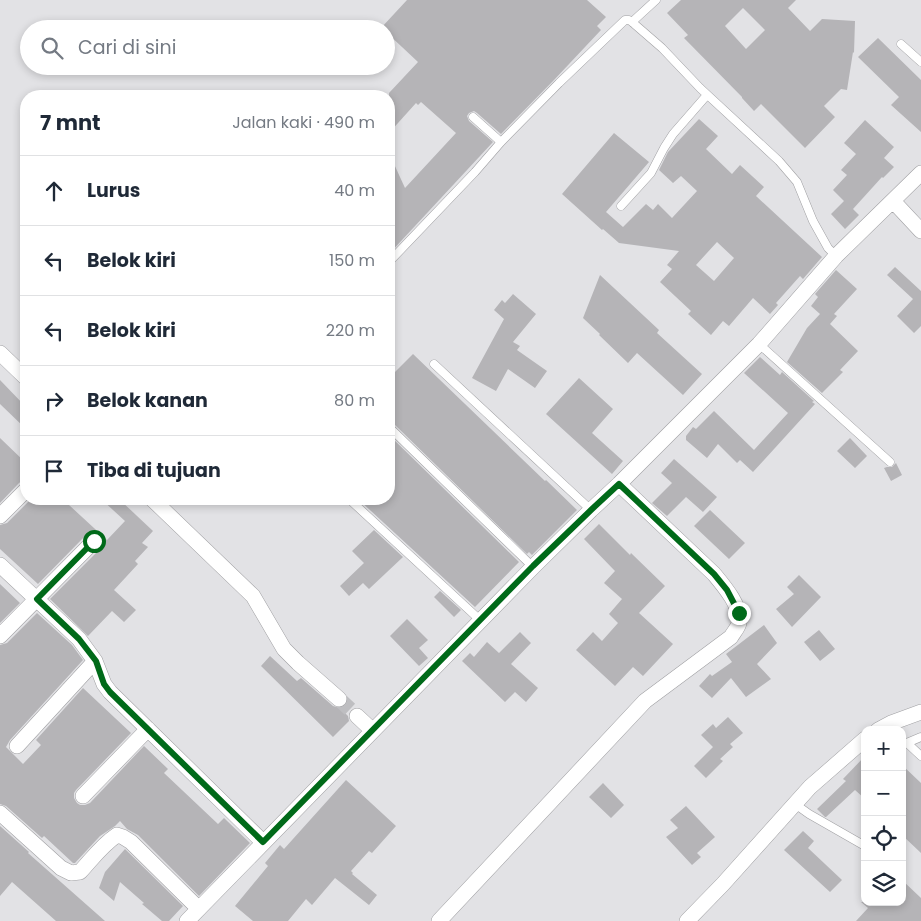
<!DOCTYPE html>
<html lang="id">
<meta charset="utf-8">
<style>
:root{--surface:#fff;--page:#f2f2f3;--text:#1f2937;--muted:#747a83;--line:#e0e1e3}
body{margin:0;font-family:Poppins,sans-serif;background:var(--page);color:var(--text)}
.controls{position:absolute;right:15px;bottom:15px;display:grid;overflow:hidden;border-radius:10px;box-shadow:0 2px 8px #0003}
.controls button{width:45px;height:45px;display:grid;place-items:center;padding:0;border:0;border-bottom:1px solid var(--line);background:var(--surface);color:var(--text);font:25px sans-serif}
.stop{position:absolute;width:15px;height:15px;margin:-11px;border:4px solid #006a19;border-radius:50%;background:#fff}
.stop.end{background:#006a19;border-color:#fff;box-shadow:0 1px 5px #0008}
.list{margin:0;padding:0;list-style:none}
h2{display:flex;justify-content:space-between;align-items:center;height:65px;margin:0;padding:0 20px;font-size:21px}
h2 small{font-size:16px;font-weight:400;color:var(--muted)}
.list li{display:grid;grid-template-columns:32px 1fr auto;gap:15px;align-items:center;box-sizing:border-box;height:70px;padding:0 20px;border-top:1px solid var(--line)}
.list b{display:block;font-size:19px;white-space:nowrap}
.list em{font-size:16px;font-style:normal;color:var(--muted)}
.icon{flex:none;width:28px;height:28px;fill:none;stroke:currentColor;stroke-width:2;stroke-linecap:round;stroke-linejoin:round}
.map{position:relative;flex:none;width:921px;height:921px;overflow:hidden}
.search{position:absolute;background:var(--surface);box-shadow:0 2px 8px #0003;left:20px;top:20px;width:375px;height:55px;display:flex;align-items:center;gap:12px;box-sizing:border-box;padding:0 18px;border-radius:28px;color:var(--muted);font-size:19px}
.panel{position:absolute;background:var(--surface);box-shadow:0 2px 8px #0003;left:20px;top:90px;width:375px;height:415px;border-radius:20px}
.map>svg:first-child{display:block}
.building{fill:#b5b4b7;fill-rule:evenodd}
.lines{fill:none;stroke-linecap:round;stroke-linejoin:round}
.street-tunnel{stroke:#bebec1;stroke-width:15;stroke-dasharray:15 8;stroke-linecap:butt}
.lane-casing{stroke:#a0a0a3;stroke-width:9}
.street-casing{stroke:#a0a0a3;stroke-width:16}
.lane{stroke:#fff;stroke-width:8}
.street{stroke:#fff;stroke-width:15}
.route{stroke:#006a19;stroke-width:6}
</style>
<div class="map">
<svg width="921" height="921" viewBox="0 0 921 921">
<rect width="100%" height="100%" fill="#e2e2e5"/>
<path class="building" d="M407 0H587L606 17 597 26 601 30 554 80 501 134 477 113 474 111 469 113 467 116 469 121 493 142 389 254V153L405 188 456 133 421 102 418 105 416 103 389 133V93L418 62 386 32V29L381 28Z
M681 0H796L788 8 810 31 822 19 855 21 854 53 853 52 847 90 841 89 824 106 835 117 805 148 761 104 754 111 742 98V97L684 38 688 35 667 13ZM743 8 765 30 746 49 725 26Z
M878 38 921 80V132L891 105 899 97 858 57Z
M699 119 718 136 706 149 732 174 740 165 764 187 756 196 822 257 803 279 800 276 776 303 778 305 770 314 753 298 729 326 723 321 711 335 688 314 691 311 660 282 672 269 667 265 679 251 619 243 603 229 602 230 562 194 614 133 649 162 606 212 623 227 646 204 653 210 658 204 672 218 697 191 681 176 673 183 659 170 668 152ZM717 242 734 258 714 281 696 265Z
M865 120 894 147 884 158 894 167 883 178 882 177 853 209 859 215 845 229 831 214 844 201 833 190 847 175 841 170 856 154 844 143Z
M895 267 921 291V326L914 333 897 316 913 299 887 275Z
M836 270 857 289 834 314 837 316 830 324 858 351 840 370 843 372 822 393 787 362 807 328 820 314 811 306 818 297 815 294Z
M600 275 659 330 657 333 702 374 683 395 637 353 628 363 599 335 600 334 583 318Z
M513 294 536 314 513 342 520 346 517 350 547 371 535 388 508 369 496 391 472 378 504 319 494 310 502 300 505 303Z
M413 354 545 481 546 480 577 510 532 555 529 552 527 554 393 423 389 422V378Z
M760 357 780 375 782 372 814 401 812 402 815 404 753 472 740 460 737 463 718 444 707 458 686 440V436L693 427 696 429 714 411 754 450 788 413 744 373Z
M579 378 613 409 592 433 623 461 612 474 546 414Z
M0 380 26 407V429L0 404Z
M389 435 519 562 475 607 358 499H389Z
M0 438 26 463V478L19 483 0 503Z
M850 438 867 456 855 468 837 451Z
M674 459 717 497 703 512 686 497 667 516 652 503 672 483 661 473Z
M896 463 902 475 891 481 884 468 887 467H892Z
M31 499H74L69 505 107 540 125 521 101 499H119L153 531 142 543 148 547 135 561 138 564 114 590 136 610 124 622 112 611 88 636 50 599 101 548 103 544V539L100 534 97 532H92L87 534 38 584 0 549V525L7 523Z
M710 510 745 543 729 559 694 526Z
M599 524 630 555 631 553 665 586 639 613 673 644 643 676 633 667 615 686 576 650 593 632 602 641 618 623 609 614 622 599 604 583 615 571 584 539Z
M374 530 403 557 369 589 363 583 349 596 340 586 364 563 352 551Z
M799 575 821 597 792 627 776 609 794 594 787 587Z
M0 584 20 603 0 623Z
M440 591 461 610 454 617 434 597Z
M37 613 72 645 83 660 10 740 6 747 23 764 41 745 36 740 83 688 131 733 76 790 74 793V798L77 803 80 805H85L90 803 144 746 168 769 164 773 218 824 224 818 250 843 199 896 138 835 127 829 120 821 115 826 100 836 75 863H73L44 836 42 838 6 806 0 804V645L7 643Z
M407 619 428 640 419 648 428 658 419 666 390 636Z
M764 625 777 643 757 664 771 679 746 697 731 678 712 698 699 686 710 674 712 676 732 662 726 654Z
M819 630 835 649 820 661 804 642Z
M520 632 531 643 511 664 538 688 526 702 515 692 505 702 462 661 470 653 474 657 487 642 499 653Z
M270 656 297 681 301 678 333 706 340 708 348 716 349 721 333 737 261 666Z
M728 717 743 733 730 744 733 747 720 759 723 761 706 778 694 766 713 747 701 735 713 724 716 728Z
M865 756V799L855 790 826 817H825L817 809 846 781 843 779Z
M902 765 921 783V853L902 835Z
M346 780 396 826 372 853 369 851 351 871 353 873 352 874 377 895 369 905 335 878 312 905 306 899 288 921H253L235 906 268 866 265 863 280 845 284 849Z
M603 783 624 805 611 818 589 797Z
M686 806 715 837 697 853 701 857 692 865 666 837 678 828 670 820Z
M0 826 29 852 28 853 105 921H56L12 882 0 896Z
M803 831 814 841 808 848 842 880 830 892 784 850Z
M125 849 183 906 169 921H162L142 904 144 903 120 882 114 901 99 888 105 872Z
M902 880 921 898V921H856L868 908 861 902H902Z"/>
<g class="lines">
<path class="street-tunnel" d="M339 699 357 716"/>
<g class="lane-casing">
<path id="lane" d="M632 22 656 0
M901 44 921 62
M473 117 501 142
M621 206 651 173 664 148 673 134 707 95
M389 262 475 172 501 142 559 83 625 20H629L632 22 662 48 700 88 779 161 797 182 813 221 828 248 836 256
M759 344 890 462
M434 364 591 510
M389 427 533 567
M349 499 480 620
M907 743 921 756
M902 745 921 737
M795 804 809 814 865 846"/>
</g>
<g class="street-casing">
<path id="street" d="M893 201 921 231
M0 353 26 378
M152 499 253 596 284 649 298 663 339 699
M0 516 26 490
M0 565 79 639 95 661 104 684 110 692 263 842
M0 636 94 541
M357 716 372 730
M878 730 891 723 921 712
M17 746 95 661
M83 796 148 729
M0 813 61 868 71 873 80 872C92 859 102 845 117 835L123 837 131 842 199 909
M187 921 533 567 591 510 619 484 759 344 836 256 921 173
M439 921 645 701 731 637C733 633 738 628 739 623 742 607 724 586 714 574L619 484
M687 921 723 884 810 787 865 739"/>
</g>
<use href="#lane" class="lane"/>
<use href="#street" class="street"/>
</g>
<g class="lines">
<path class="route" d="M94 541 37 599 79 639 96 661 104 684 110 692 263 842 533 566 591 510 619 484 714 574 727 590 739 613"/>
</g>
</svg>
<div class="controls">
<button>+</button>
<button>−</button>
<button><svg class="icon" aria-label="locate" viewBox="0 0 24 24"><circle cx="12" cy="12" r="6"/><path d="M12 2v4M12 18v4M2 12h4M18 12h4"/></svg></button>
<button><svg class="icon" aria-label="layers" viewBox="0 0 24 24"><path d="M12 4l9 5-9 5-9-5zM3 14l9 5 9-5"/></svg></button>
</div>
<div class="stop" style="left:94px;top:541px"></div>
<div class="stop end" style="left:739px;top:613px"></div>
<div class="search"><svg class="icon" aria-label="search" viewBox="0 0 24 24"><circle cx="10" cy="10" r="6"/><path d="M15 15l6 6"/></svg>Cari di sini</div>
<section class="panel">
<h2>7 mnt<small>Jalan kaki · 490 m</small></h2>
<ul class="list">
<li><svg class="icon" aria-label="ahead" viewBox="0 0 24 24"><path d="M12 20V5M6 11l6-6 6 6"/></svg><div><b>Lurus</b></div><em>40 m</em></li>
<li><svg class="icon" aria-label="left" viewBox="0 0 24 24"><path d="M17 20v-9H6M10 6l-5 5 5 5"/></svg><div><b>Belok kiri</b></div><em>150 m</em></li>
<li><svg class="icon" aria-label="left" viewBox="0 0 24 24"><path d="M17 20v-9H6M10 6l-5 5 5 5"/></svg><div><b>Belok kiri</b></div><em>220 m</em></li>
<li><svg class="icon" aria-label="right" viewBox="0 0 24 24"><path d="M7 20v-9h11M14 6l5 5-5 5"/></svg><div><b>Belok kanan</b></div><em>80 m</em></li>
<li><svg class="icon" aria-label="arrive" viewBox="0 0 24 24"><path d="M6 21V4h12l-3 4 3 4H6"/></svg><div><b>Tiba di tujuan</b></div></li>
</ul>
</section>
</div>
